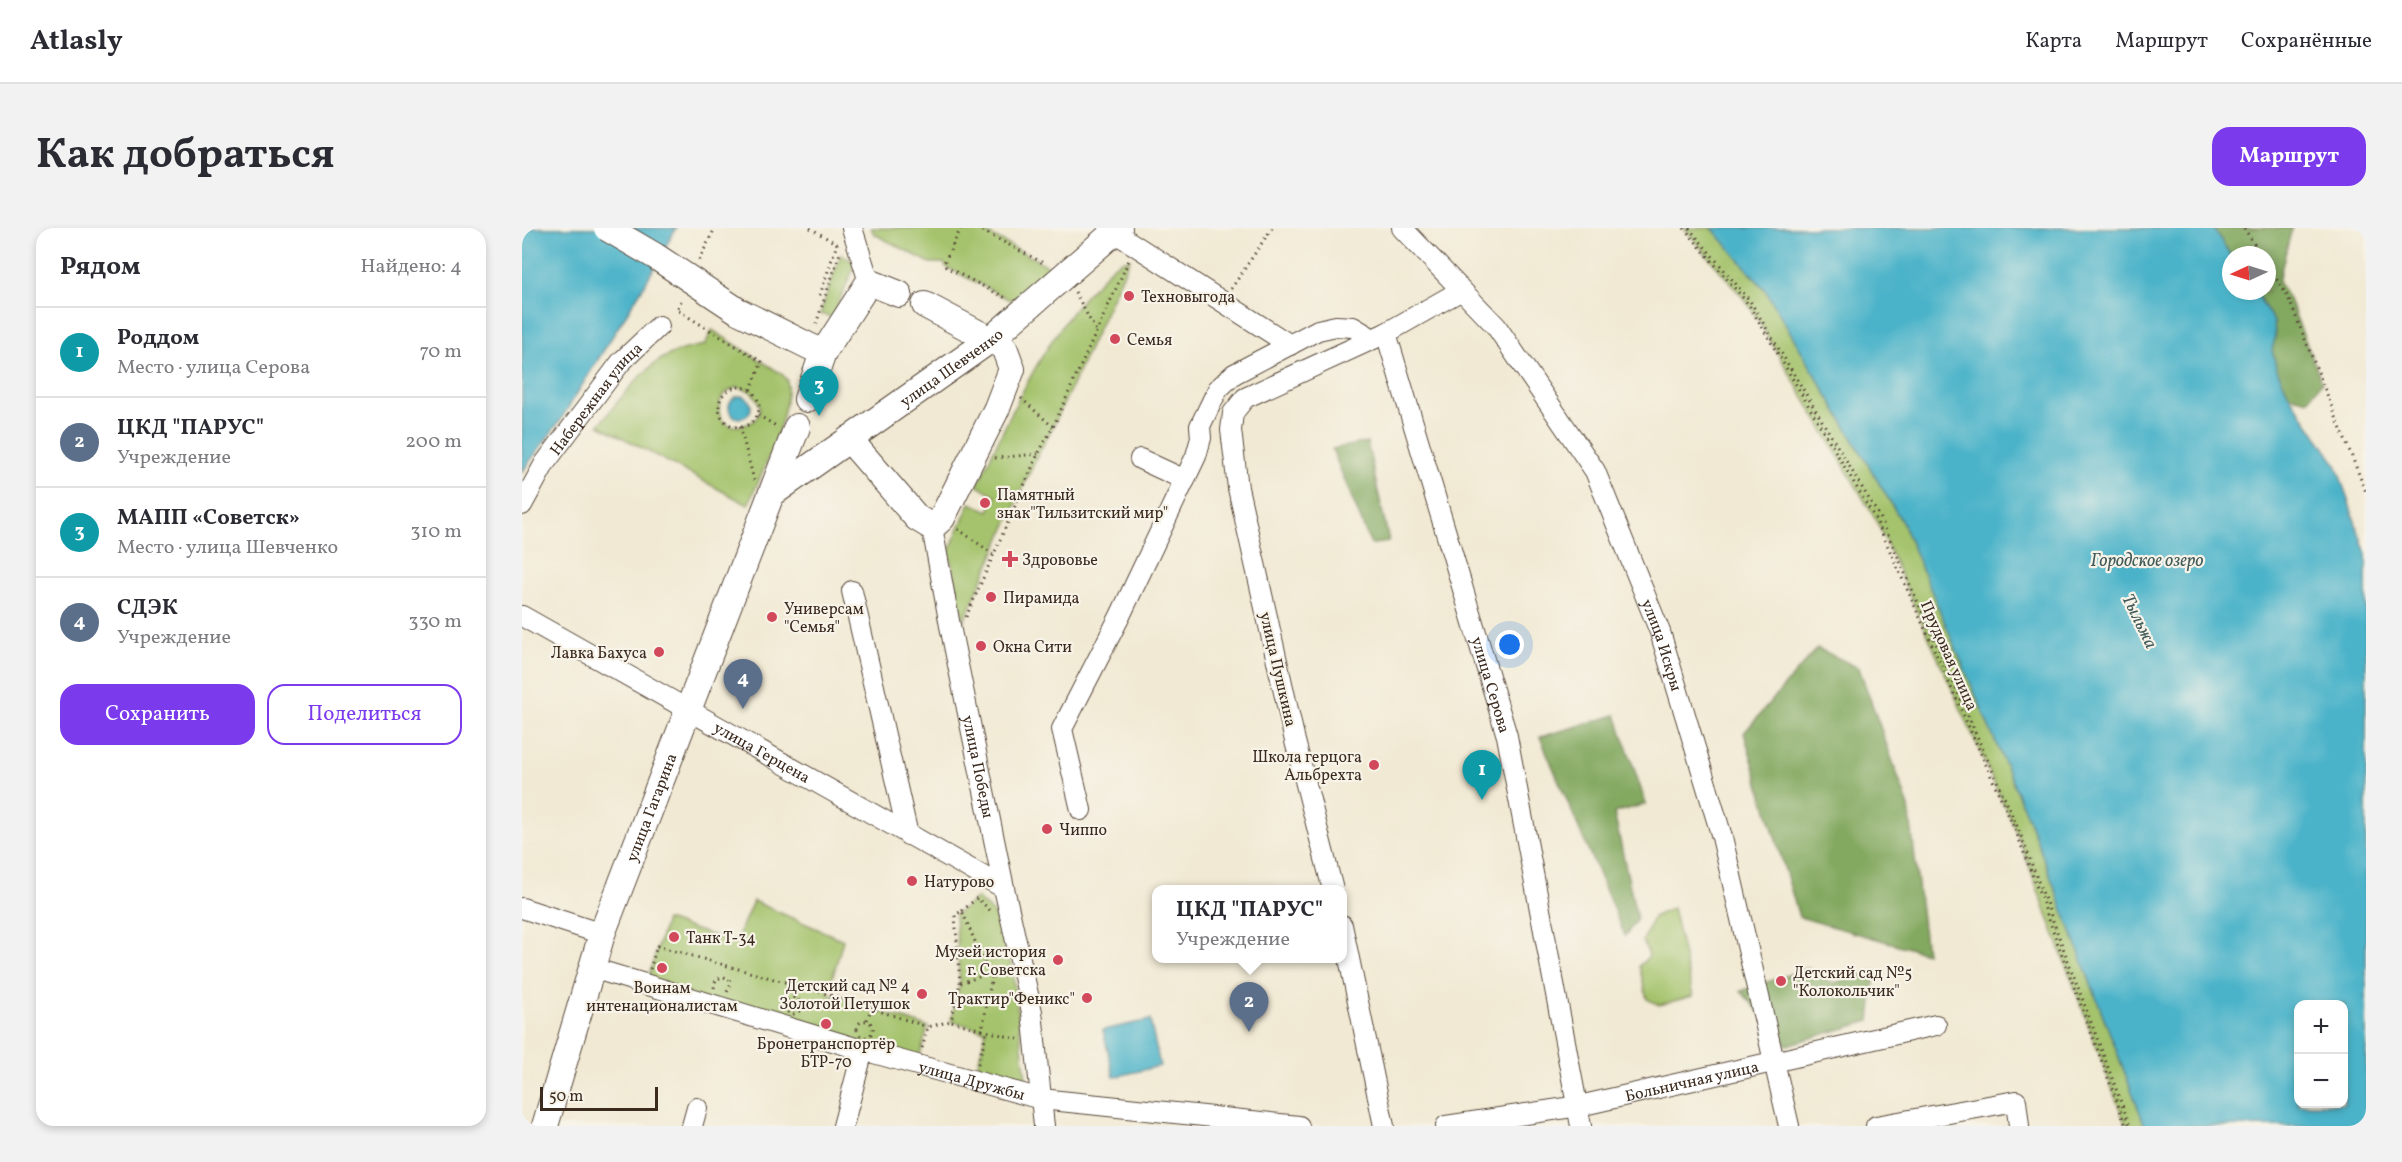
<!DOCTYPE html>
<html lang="ru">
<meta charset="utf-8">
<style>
:root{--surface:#fff;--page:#f2f2f3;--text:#2b2b33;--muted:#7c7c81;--line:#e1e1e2;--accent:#7c3aed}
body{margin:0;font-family:Vollkorn,serif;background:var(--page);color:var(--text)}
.controls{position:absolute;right:18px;bottom:18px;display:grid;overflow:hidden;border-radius:12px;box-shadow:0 3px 9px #0003}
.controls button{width:54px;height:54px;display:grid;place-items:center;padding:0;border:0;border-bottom:2px solid var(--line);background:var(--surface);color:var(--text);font:30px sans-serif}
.compass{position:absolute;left:1700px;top:18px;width:54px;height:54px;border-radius:50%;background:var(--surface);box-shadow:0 3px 9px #0003;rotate:266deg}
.scale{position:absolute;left:18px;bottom:15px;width:118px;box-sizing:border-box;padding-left:6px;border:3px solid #3b2a1e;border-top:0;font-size:16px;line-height:21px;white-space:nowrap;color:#3b2a1e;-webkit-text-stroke:4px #f7f3e8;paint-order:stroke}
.you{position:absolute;left:988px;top:417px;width:21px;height:21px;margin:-15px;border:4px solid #fff;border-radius:50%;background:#1a73e8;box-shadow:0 0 0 9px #1a73e833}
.badge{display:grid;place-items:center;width:39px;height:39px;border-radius:50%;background:var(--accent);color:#fff;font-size:20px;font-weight:700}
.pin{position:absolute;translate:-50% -50px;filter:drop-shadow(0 2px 3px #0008)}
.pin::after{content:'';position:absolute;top:32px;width:21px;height:18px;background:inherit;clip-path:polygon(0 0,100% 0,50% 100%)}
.popup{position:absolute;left:630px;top:657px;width:195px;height:78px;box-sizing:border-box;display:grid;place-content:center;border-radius:12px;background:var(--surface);filter:drop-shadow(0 2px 4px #0005);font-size:20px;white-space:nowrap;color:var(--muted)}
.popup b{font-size:22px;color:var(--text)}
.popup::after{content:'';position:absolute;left:50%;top:100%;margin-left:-12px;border:12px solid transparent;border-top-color:var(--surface)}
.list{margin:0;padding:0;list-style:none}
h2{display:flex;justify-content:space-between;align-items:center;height:78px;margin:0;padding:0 24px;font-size:26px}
h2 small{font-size:20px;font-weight:400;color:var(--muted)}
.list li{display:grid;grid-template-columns:39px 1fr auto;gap:18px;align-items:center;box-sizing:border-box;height:90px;padding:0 24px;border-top:2px solid var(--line)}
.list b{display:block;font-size:22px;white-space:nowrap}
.list p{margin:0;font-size:20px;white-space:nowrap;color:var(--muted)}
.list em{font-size:20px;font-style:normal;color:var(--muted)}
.actions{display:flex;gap:12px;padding:18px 24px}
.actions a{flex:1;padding:14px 0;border:2px solid var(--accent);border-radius:18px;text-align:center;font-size:21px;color:var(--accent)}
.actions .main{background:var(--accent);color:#fff}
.map{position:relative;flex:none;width:1844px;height:898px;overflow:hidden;border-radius:18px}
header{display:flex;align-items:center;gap:36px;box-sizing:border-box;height:84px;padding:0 30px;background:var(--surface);border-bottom:2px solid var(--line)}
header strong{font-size:28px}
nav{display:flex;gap:33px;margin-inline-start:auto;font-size:21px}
.intro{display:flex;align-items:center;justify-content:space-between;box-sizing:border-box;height:144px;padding:0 36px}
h1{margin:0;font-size:42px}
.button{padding:15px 27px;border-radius:18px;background:var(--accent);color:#fff;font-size:21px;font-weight:700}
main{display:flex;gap:36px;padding:0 36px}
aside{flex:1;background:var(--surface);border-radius:18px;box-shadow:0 3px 9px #0003}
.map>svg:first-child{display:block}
.green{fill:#a4c36c;stroke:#707645;stroke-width:1.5;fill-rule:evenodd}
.forest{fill:#83a960;stroke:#5f6a3f;stroke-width:1.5}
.water{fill:#4bb3c9;stroke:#436e74;stroke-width:1.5;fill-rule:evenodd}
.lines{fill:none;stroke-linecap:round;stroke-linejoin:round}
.minor-casing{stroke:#564739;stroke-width:22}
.major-casing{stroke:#564739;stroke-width:28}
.path{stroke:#564739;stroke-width:3;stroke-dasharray:1.5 4.5;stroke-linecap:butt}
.minor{stroke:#fff;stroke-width:20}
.major{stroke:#fff;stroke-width:26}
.major-bridge-casing{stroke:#564739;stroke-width:28;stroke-linecap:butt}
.major-bridge{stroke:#fff;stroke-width:26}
.poi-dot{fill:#d1495b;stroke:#f7f3e8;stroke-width:2}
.labels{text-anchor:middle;stroke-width:4.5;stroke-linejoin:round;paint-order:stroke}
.poi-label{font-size:16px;fill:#3b2a1e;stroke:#f7f3e8;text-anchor:start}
.street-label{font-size:16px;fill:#3b2a1e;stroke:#f7f3e8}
.water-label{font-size:18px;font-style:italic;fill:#415a5a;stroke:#f7f3e8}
</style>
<header>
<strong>Atlasly</strong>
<nav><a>Карта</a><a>Маршрут</a><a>Сохранённые</a></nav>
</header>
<div class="intro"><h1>Как добраться</h1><a class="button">Маршрут</a></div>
<main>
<aside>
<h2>Рядом<small>Найдено: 4</small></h2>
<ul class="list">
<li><span class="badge" style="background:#0f9aa8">1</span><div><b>Роддом</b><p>Место · улица Серова</p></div><em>70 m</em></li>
<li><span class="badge" style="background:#5c6f8a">2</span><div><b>ЦКД &quot;ПАРУС&quot;</b><p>Учреждение</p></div><em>200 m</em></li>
<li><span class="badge" style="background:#0f9aa8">3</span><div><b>МАПП «Советск»</b><p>Место · улица Шевченко</p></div><em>310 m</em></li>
<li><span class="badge" style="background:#5c6f8a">4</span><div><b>СДЭК</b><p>Учреждение</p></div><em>330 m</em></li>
</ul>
<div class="actions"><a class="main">Сохранить</a><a>Поделиться</a></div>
</aside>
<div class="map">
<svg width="1844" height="898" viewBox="0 0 1844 898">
<rect width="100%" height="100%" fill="#f7f3e8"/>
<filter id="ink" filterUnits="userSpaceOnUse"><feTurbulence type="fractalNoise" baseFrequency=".0167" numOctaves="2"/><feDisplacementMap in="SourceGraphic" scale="12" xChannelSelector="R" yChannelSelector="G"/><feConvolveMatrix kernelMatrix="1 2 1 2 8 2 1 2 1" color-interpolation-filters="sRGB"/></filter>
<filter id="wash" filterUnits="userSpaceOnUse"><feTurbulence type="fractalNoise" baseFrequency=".008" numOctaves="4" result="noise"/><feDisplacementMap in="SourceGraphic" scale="24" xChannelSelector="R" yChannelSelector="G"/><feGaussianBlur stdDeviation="1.35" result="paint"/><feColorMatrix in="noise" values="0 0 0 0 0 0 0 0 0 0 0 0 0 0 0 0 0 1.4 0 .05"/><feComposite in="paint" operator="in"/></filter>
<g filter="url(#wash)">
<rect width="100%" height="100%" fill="#f1e9d3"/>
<path class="green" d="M349 0H455L532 41 493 70 488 72 424 39 422 35H408L352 6Z
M1162 0H1190L1244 63 1380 294 1510 600 1623 898H1604L1495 606 1354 292 1227 77Z
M319 26 332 34 330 44 310 89 298 86Z
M608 31 531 199 516 226 442 393 427 323 448 275 467 283 474 267 455 258C489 186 522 108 579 51 588 41 594 33 608 31Z
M190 102 260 146 265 152C269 183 240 247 226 277L77 197C95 175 121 139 147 127 159 121 171 119 183 117ZM215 159 228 163C264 197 188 216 198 174 200 166 207 162 215 159Z
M455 670 472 686 490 739 506 867 452 852 464 803 429 793 438 755 433 687Z
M231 673 321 712 306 766 406 799 395 837 124 756 144 692 213 715Z
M1151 680 1171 768 1137 777 1125 771 1117 738 1127 728 1121 713 1131 689Z"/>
<path class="forest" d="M1691 0H1770L1756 54 1766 69 1800 154 1786 172 1767 167 1754 139 1750 122 1753 110 1752 94 1733 63H1745V27L1709 28Z
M845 214 867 313 849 317 810 221Z
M1295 420 1337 440 1387 579 1404 725 1277 689 1222 505Z
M1094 487 1124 576 1092 585 1115 691 1103 708 1018 509Z
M1286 740 1311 755 1353 743 1348 793 1265 817 1219 763Z"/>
<path class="water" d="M0 0H154L123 56 39 191 0 244Z
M1190 0H1691L1709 28V63H1733L1752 94 1753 110 1750 122 1754 139 1767 167 1814 236 1844 326V898H1623L1510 600 1380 294 1244 63ZM1822 776V876H1776V776Z
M207 179a11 11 0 1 1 22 0a11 11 0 1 1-22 0Z
M628 792 638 838 592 849 581 802Z"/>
</g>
<g filter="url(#ink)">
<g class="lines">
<g class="minor-casing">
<g id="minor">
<path d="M330 0 347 54"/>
<path id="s1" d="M880 0 974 98 1073 243 1138 404 1200 609 1267 898"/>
<path d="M592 4 768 117"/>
<path id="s2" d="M938 63 864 105 985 508 1059 898"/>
<path d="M618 231 663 252"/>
<path id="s3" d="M0 277 23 235 99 134 137 98"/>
<path id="s4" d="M410 299 428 398 482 660 510 784 522 898"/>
<path d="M330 363 386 607"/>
<path id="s5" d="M0 388 482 660"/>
<path d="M559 582 540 501 598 388 674 228 679 210 678 198 696 161 712 146 796 102 814 98 831 99 851 111"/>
<path d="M811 662 773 513 716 260 709 202 711 185 723 170 864 105"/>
<path d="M0 680 80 706"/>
<path d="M820 697 862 898"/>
<path id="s6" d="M70 740 337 821 519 871 777 898"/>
<path d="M170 898 175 880"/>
<path d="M321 898 341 822"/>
<path id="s7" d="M924 898 1057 878 1414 797"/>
<path d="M1354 898 1494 873 1497 898"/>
</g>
</g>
<g class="major-casing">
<g id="major">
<path d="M216 83 301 125"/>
<path d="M285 171 301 125 347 54 377 66"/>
<path d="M327 211 395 290 410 299 420 290 475 180 490 141 482 119 403 77"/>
<path id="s8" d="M251 265 468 112 597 0"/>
<path id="s9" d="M23 898 80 706 275 199"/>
</g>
</g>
<path class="path" d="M288 0 315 16 297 70
M439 0 422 35 424 39 486 71
M455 0 523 36
M1162 0 1227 77 1354 292 1495 606 1604 898
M1167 0 1228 73 1359 291 1498 605 1608 898
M1722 0 1739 27
M177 32 193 0
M1745 36 1766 69 1844 264
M709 61 750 0
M553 64 575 105
M159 73 155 82 240 134 228 163
M294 96 319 22
M197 179a20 20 0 1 1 40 0a20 20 0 1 1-40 0Z
M499 170 531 199
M236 187 254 198
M218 199 232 252
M473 230 516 226
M436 301 471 326
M444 389 516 226 531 199 607 32
M440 683 455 670 470 684
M128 741 135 718 305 766 406 799
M471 743 460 802 429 793 438 755 482 741
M202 749 207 751 209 756 205 764
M438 755 433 687 440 683 466 744
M192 760 194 751 202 749
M272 770 276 758
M263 778a8 8 0 1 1 16 0a8 8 0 1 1-16 0Z
M345 792 349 781
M335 801a8 8 0 1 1 16 0a8 8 0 1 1-16 0Z
M460 802 496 811
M400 820 406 799 429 793
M456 836 465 803"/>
<use href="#minor" class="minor"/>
<use href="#major" class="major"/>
<g class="major-bridge-casing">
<path id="major-bridge" d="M85 0 133 28 216 83"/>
</g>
<use href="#major-bridge" class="major-bridge"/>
</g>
</g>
<g class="poi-dot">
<circle cx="607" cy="68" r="6"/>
<circle cx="593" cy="111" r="6"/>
<circle cx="463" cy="275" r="6"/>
<path d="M485 322h6v6h6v6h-6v6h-6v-6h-6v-6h6z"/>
<circle cx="469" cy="369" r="6"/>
<circle cx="250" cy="389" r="6"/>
<circle cx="459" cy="418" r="6"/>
<circle cx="137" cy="424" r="6"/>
<circle cx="852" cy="537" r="6"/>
<circle cx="525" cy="601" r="6"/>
<circle cx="390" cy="653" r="6"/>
<circle cx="152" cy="709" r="6"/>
<circle cx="536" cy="732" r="6"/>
<circle cx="140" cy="740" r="6"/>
<circle cx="1259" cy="753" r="6"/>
<circle cx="400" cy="766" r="6"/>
<circle cx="565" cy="770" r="6"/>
<circle cx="304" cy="796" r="6"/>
</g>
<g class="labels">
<g class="poi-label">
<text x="619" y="74">Техновыгода</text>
<text x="605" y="117">Семья</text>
<text x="475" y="272">Памятный<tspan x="475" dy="18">знак"Тильзитский мир"</tspan></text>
<text x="500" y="337">Здрововье</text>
<text x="481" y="375">Пирамида</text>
<text x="262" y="386">Универсам<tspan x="262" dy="18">"Семья"</tspan></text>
<text x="471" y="424">Окна Сити</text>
<text x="125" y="430" text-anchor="end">Лавка Бахуса</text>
<text x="840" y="534" text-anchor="end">Школа герцога<tspan x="840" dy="18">Альбрехта</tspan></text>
<text x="537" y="607">Чиппо</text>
<text x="402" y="659">Натурово</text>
<text x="164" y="715">Танк Т-34</text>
<text x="524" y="729" text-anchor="end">Музей история<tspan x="524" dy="18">г. Советска</tspan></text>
<text x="1271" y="750">Детский сад №5<tspan x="1271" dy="18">"Колокольчик"</tspan></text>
<text x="388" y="763" text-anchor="end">Детский сад № 4<tspan x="388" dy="18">Золотой Петушок</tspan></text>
<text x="140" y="765" text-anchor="middle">Воинам<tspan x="140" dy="18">интенационалистам</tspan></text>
<text x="553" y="776" text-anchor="end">Трактир"Феникс"</text>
<text x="304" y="821" text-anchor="middle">Бронетранспортёр<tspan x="304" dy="18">БТР-70</tspan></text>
</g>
<g class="street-label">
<text dy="6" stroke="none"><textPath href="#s8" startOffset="218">улица Шевченко</textPath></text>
<text dy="6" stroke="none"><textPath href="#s3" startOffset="130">Набережная улица</textPath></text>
<text dy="6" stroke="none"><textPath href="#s1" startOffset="498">улица Искры</textPath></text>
<text transform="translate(1428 427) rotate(66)" y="6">Прудовая улица</text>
<text transform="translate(757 441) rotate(77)" y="6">улица Пушкина</text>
<text dy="6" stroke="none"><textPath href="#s2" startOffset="452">улица Серова</textPath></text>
<text dy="6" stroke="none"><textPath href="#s5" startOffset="276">улица Герцена</textPath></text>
<text dy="6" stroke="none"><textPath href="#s4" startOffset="244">улица Победы</textPath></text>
<text dy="6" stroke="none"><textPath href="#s9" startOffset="336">улица Гагарина</textPath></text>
<text dy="6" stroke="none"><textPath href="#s6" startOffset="396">улица Дружбы</textPath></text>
<text dy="6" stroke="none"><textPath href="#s7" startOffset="250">Больничная улица</textPath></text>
</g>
<g class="water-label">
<text x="1625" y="338">Городское озеро</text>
<text transform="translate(1618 393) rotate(64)" y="6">Тыльжа</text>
</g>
</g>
</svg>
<div class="controls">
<button>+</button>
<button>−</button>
</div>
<svg class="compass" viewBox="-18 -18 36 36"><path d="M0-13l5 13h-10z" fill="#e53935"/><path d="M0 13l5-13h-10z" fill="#7c7c81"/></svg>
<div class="scale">50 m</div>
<div class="you"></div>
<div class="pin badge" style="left:960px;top:572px;background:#0f9aa8">1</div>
<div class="pin badge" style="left:727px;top:804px;background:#5c6f8a">2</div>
<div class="popup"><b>ЦКД &quot;ПАРУС&quot;</b>Учреждение</div>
<div class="pin badge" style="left:297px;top:188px;background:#0f9aa8">3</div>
<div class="pin badge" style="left:221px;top:481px;background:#5c6f8a">4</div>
</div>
</main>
